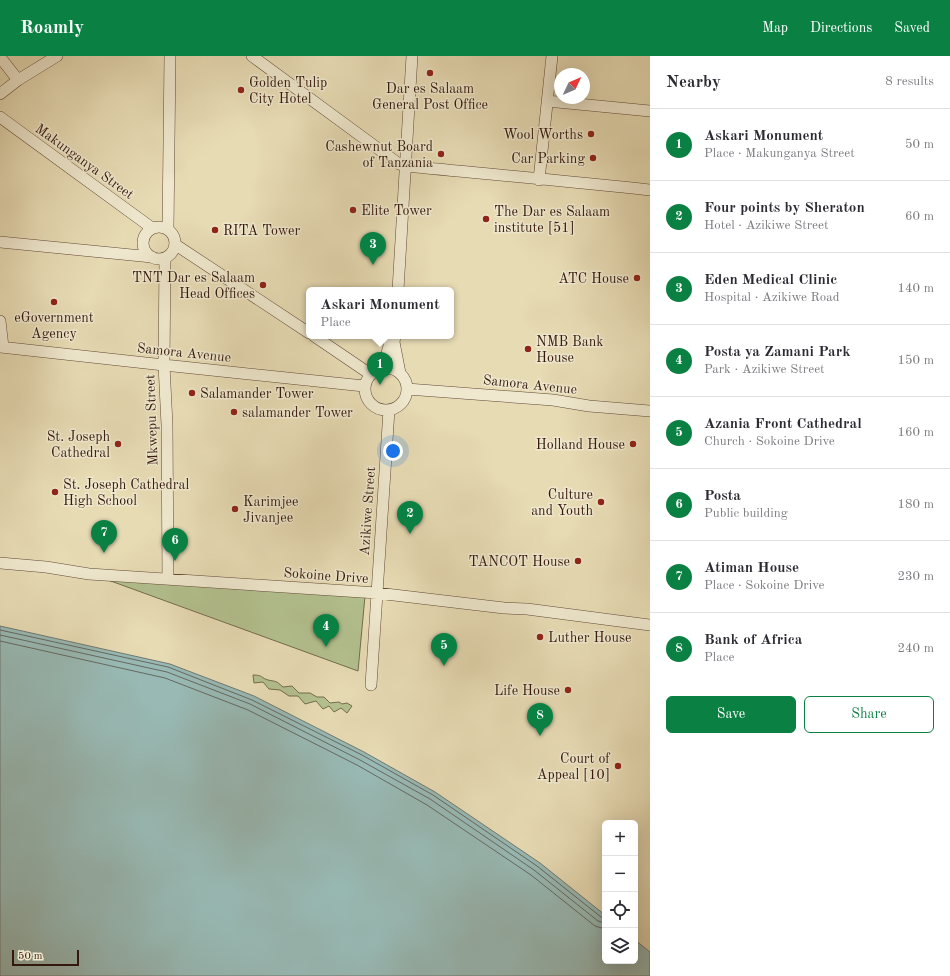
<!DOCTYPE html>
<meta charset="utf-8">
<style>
:root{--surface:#fff;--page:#f7f7f7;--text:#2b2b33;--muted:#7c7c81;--line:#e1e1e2;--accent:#0b8043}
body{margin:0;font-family:"Old Standard TT",serif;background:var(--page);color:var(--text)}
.controls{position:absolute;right:12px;bottom:12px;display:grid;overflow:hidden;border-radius:6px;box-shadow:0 4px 16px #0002}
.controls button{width:36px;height:36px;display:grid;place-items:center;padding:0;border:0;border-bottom:1px solid var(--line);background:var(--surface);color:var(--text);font:20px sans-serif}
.compass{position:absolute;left:554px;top:12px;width:36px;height:36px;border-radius:50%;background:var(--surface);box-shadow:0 4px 16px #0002;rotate:46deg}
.scale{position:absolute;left:12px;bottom:10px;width:67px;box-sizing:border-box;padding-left:4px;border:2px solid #34180d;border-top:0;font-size:11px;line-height:14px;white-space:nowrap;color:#34180d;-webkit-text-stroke:3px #efe8ce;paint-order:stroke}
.you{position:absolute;left:393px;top:395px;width:14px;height:14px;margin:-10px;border:3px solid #fff;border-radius:50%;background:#1a73e8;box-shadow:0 0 0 6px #1a73e833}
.badge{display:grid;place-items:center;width:26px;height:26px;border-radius:50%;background:var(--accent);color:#fff;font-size:13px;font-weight:700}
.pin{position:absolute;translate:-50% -33px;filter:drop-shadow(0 1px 2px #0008)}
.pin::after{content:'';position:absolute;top:21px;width:14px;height:12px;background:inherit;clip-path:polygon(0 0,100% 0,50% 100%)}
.popup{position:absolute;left:306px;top:231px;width:148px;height:52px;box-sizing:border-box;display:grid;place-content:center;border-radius:6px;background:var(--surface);filter:drop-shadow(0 1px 3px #0005);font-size:13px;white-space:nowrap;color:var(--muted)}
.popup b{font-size:15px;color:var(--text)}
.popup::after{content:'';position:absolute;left:50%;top:100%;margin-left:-8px;border:8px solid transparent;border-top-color:var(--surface)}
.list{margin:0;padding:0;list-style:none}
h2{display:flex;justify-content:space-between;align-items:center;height:52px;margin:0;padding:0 16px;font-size:17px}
h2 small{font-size:13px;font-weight:400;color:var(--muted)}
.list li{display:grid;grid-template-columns:26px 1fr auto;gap:12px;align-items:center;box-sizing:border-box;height:72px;padding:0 16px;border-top:1px solid var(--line)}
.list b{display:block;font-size:15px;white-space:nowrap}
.list p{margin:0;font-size:13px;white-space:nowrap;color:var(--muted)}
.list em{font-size:13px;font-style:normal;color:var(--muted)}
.actions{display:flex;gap:8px;padding:12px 16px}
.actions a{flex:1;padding:9px 0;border:1px solid var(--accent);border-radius:6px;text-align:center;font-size:14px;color:var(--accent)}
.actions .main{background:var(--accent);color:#fff}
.icon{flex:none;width:22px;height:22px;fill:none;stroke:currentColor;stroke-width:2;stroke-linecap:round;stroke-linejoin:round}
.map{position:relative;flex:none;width:650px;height:920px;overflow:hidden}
header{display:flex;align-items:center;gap:24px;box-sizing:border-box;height:56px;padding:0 20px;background:var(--accent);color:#fff}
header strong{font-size:19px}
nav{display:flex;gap:22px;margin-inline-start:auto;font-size:14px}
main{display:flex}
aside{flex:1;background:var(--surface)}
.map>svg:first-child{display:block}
.green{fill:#b3c18f;stroke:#746c4e}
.water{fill:#98b9b4;stroke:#707971}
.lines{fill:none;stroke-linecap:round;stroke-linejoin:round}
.shore{stroke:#666860;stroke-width:1}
.minor-casing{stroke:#614937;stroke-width:12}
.minor{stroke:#efe8ce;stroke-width:11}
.poi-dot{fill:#8f2418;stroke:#efe8ce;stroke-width:1.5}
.labels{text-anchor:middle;stroke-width:3;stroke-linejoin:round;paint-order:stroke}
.poi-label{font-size:14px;fill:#34180d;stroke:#efe8ce;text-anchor:end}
.street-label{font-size:14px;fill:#34180d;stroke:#efe8ce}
</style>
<header>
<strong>Roamly</strong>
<nav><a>Map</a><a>Directions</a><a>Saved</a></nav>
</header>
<main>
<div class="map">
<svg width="650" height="920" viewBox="0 0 650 920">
<rect width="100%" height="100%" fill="#e7dbb4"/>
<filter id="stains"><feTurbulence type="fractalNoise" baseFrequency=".005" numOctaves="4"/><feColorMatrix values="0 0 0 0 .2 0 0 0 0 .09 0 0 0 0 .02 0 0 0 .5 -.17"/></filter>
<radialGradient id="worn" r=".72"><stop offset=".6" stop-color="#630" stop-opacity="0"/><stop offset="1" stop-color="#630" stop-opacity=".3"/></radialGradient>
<path class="green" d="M108 524 365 540 358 615Z
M253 619C263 619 261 622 268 624 277 626 275 624 283 631L292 630 299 637H310L317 641H324L330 647 339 646 342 648 347 647 352 650 347 657 341 652 334 656 329 650 323 653 316 645 305 648 298 640H289L280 634 269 633 263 626 254 627Z"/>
<path class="water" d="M0 570 170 608 254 640 364 696 435 736 540 807 605 859V905H635V884L650 896V920H0Z"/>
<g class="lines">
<path class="shore" d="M0 574 168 611 252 644 362 699 433 739 537 810 601 861 605 862
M0 579 167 616 250 648 360 704 430 743 534 814 598 865 605 867
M0 585 165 622 248 654 357 709 427 749 531 819 595 870 605 873"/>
<g class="minor-casing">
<path id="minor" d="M252 0 399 108 406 110C487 118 569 125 650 134
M0 1 18 24
M0 38 18 24 57 0
M547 45 650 55
M0 61 152 172
M539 124 552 0
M143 187a16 16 0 1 1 32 0a16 16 0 1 1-32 0Z
M168 173 170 0
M0 186 152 201
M176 189 309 277
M165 202 164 309 167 369 168 524
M398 234 412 0
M0 265 3 291
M314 280 370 318
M395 280 394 286 400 317
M0 291 164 309 364 330
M383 311 389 290V280
M365 333a21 21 0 1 1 42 0a21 21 0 1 1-42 0Z
M407 333 553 344 589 350 650 355
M0 507 46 511 89 518 377 537 504 552 527 553 650 569
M371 629 389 354"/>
</g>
<use href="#minor" class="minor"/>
</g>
<g class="poi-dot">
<circle cx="430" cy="17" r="4"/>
<circle cx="241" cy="34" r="4"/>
<circle cx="591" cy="78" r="4"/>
<circle cx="441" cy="98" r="4"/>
<circle cx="593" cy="102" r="4"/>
<circle cx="353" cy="154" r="4"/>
<circle cx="486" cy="163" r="4"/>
<circle cx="215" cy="174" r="4"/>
<circle cx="637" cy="222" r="4"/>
<circle cx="263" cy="229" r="4"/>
<circle cx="54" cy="246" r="4"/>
<circle cx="528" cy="293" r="4"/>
<circle cx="192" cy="337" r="4"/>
<circle cx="234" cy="356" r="4"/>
<circle cx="118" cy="388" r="4"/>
<circle cx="633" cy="388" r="4"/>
<circle cx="55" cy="436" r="4"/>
<circle cx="601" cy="446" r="4"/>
<circle cx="235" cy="453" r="4"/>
<circle cx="578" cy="505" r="4"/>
<circle cx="540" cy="581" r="4"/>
<circle cx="568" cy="634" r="4"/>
<circle cx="618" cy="710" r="4"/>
</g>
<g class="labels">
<g class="poi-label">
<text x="249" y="31" text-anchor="start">Golden Tulip<tspan x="249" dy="16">City Hotel</tspan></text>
<text x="430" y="37" text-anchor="middle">Dar es Salaam<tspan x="430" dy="16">General Post Office</tspan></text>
<text x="583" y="83">Wool Worths</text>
<text x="433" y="95">Cashewnut Board<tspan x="433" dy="16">of Tanzania</tspan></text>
<text x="585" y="107">Car Parking</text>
<text x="361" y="159" text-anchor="start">Elite Tower</text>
<text x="494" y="160" text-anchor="start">The Dar es Salaam<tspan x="494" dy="16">institute [51]</tspan></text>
<text x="223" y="179" text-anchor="start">RITA Tower</text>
<text x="255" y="226">TNT Dar es Salaam<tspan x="255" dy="16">Head Offices</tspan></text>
<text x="629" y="227">ATC House</text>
<text x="54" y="266" text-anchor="middle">eGovernment<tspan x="54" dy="16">Agency</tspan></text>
<text x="536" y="290" text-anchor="start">NMB Bank<tspan x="536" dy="16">House</tspan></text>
<text x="200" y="342" text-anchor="start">Salamander Tower</text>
<text x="242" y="361" text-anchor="start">salamander Tower</text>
<text x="110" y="385">St. Joseph<tspan x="110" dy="16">Cathedral</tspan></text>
<text x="625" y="393">Holland House</text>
<text x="63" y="433" text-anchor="start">St. Joseph Cathedral<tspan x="63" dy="16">High School</tspan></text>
<text x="593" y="443">Culture<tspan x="593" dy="16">and Youth</tspan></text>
<text x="243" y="450" text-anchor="start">Karimjee<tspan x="243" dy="16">Jivanjee</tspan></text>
<text x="570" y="510">TANCOT House</text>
<text x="548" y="586" text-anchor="start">Luther House</text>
<text x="560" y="639">Life House</text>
<text x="610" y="707">Court of<tspan x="610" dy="16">Appeal [10]</tspan></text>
</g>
<g class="street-label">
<text transform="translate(85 105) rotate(36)" y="5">Makunganya Street</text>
<text transform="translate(184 296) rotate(6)" y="5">Samora Avenue</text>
<text transform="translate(530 328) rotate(6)" y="5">Samora Avenue</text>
<text transform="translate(151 364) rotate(-92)" y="5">Mkwepu Street</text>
<text transform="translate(367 455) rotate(-86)" y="5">Azikiwe Street</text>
<text transform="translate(326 519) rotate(4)" y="5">Sokoine Drive</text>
</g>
</g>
<rect width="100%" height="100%" filter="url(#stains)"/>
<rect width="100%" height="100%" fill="url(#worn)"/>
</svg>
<div class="controls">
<button>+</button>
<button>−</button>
<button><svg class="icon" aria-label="locate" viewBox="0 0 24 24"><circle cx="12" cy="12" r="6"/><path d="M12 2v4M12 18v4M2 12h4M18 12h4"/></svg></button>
<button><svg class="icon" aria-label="layers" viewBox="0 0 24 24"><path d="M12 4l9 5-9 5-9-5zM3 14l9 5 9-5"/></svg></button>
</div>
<svg class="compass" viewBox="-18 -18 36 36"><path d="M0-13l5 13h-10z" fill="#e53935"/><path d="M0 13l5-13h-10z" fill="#7c7c81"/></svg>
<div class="scale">50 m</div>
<div class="you"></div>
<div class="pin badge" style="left:380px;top:329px">1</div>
<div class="popup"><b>Askari Monument</b>Place</div>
<div class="pin badge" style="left:410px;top:478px">2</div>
<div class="pin badge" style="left:373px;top:209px">3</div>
<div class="pin badge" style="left:326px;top:591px">4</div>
<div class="pin badge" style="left:444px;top:610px">5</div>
<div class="pin badge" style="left:175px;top:505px">6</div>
<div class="pin badge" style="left:104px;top:497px">7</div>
<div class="pin badge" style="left:540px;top:680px">8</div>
</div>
<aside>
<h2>Nearby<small>8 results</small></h2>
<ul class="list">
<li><span class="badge">1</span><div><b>Askari Monument</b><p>Place · Makunganya Street</p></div><em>50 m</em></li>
<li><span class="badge">2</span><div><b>Four points by Sheraton</b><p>Hotel · Azikiwe Street</p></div><em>60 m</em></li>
<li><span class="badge">3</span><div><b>Eden Medical Clinic</b><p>Hospital · Azikiwe Road</p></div><em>140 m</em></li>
<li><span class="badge">4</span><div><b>Posta ya Zamani Park</b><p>Park · Azikiwe Street</p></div><em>150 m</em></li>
<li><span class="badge">5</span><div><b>Azania Front Cathedral</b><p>Church · Sokoine Drive</p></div><em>160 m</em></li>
<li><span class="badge">6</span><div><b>Posta</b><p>Public building</p></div><em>180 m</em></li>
<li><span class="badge">7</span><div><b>Atiman House</b><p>Place · Sokoine Drive</p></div><em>230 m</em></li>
<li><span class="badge">8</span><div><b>Bank of Africa</b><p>Place</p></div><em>240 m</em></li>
</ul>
<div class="actions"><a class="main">Save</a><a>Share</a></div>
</aside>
</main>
